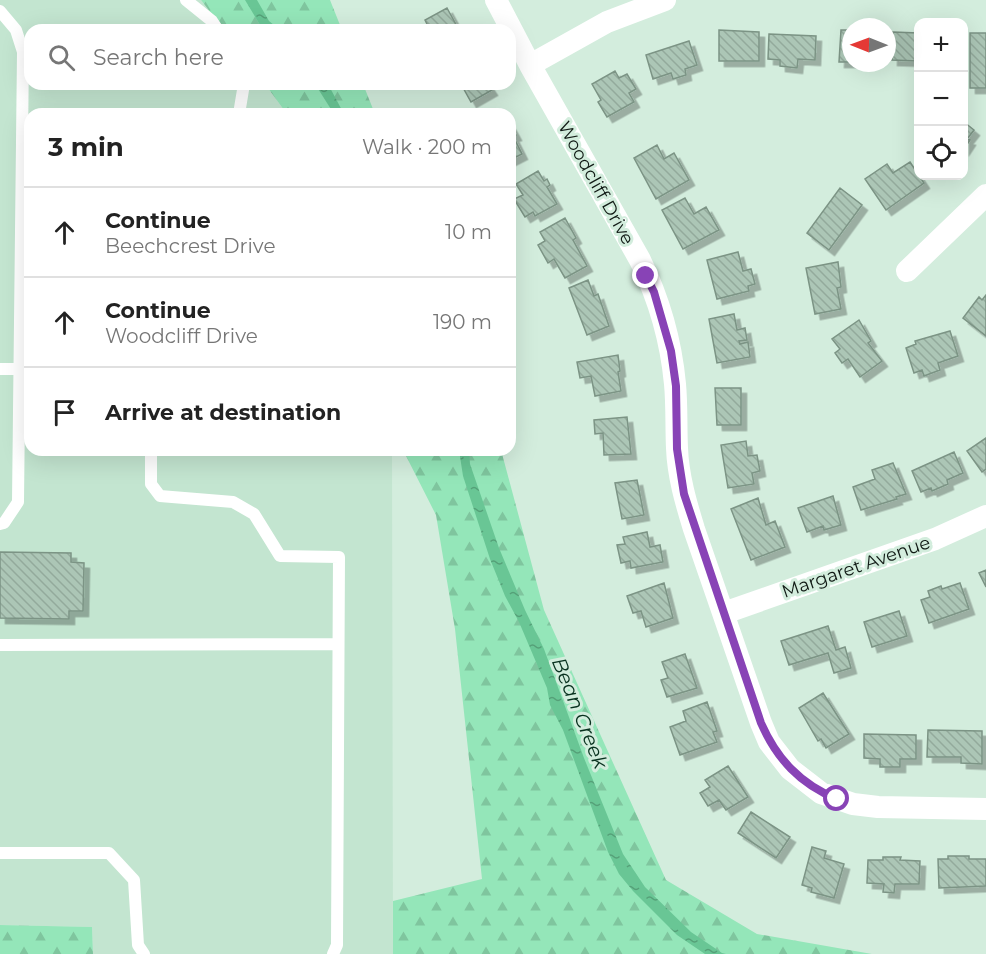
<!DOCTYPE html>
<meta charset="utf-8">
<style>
:root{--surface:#fff;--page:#f6f6f6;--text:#222;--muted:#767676;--line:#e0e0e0}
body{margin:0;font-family:Montserrat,sans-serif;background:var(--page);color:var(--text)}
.controls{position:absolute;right:18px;top:18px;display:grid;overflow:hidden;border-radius:12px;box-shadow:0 6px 24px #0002}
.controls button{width:54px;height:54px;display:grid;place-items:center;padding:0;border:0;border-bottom:2px solid var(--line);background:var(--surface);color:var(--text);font:30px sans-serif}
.compass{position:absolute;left:842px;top:18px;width:54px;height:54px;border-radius:50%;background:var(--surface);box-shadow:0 6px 24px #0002;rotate:271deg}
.stop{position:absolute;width:18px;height:18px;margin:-14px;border:4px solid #8843b6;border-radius:50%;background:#fff}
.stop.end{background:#8843b6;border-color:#fff;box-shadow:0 2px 6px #0008}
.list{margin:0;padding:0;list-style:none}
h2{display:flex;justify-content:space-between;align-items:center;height:78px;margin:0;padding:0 24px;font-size:26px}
h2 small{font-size:20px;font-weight:400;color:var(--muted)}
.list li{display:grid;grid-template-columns:39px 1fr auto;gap:18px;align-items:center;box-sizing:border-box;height:90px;padding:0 24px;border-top:2px solid var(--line)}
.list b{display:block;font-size:22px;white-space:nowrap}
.list p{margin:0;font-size:20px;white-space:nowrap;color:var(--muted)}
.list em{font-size:20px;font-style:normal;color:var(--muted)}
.icon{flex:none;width:33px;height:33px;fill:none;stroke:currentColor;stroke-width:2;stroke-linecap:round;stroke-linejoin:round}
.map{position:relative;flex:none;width:986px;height:954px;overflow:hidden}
.search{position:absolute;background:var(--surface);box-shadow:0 6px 24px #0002;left:24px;top:24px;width:492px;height:66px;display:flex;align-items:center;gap:15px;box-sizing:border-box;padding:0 21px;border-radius:18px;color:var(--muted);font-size:22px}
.panel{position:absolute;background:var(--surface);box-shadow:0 6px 24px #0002;left:24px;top:108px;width:492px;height:348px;border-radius:18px}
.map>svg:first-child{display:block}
.built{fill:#c3e5d0}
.forest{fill:url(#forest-firs)}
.water{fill:url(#water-ripples)}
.building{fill:url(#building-back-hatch);stroke:#7c9485;stroke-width:1.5;filter:url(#shadow)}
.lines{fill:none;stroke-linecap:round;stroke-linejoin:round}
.service{stroke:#fff;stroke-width:12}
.minor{stroke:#fff;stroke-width:22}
.route{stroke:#8843b6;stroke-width:8}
.labels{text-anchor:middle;stroke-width:6;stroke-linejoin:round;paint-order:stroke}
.street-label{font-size:18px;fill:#101914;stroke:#d3eddd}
.water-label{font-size:20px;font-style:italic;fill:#08321f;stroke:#d3eddd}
</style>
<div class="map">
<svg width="986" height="954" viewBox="0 0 986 954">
<defs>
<pattern id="forest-firs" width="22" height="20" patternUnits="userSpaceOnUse" patternTransform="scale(1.5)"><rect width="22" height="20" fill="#94e6b9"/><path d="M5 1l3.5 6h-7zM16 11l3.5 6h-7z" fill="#7fc59e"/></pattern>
<pattern id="water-ripples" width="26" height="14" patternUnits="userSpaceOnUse" patternTransform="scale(1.5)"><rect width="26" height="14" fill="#69c695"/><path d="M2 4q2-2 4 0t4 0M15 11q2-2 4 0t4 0" fill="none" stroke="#55a078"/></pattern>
<pattern id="building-back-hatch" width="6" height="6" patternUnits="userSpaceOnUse" patternTransform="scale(1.5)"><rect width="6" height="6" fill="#acc6b6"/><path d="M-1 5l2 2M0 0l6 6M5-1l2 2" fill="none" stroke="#93aa9c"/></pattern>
<filter id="shadow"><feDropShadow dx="5.5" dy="5.5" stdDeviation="0" flood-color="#0004"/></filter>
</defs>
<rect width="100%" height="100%" fill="#d3eddd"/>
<path class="built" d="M0 0H201L224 30H30V84H265L284 110V114H30V450H392L393 954H93L92 927 0 925Z"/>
<path class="forest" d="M201 0H330L342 30H224Z
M265 84H363L375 114H284V110Z
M403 450H501L544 610 666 880 757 934 872 954H393V901L482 879 455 629 436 515Z
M0 925 92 927 93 954H0Z"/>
<path class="water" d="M245 0H257L269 21 280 30H263Z
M315 84H328L344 114H334Z
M459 450H469L470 464 499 548 525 610 544 649 584 758 623 854 645 887 691 932 722 953 726 954H705L677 935 633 891 619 874 608 852 563 730 550 705 547 688 519 622 505 596 490 559 463 476Z"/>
<path class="building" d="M447 8 459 30H430L425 20Z
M719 30 759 32V61H719Z
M841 30H851V62H839Z
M893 32 918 33V61L892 60Z
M970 33H986V88H970Z
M769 34 816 36 815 60 798 59 797 68 780 66V60L768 59Z
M689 41 697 65 685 69 686 75 673 79 671 73 653 79 646 55Z
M615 71 619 78 627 74 636 89 629 93 634 102 607 117 598 102 601 100 592 84Z
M461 84H488L492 90 471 102Z
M964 122 974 130 967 139 970 140 964 149Z
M510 124 516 135 513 136 522 154 510 160Z
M657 145 664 159 674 153 689 180 656 199 634 158Z
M910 162 924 183 886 210 865 179 887 164 893 173Z
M538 171 544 181 547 179 550 185 547 187 557 204 535 216 533 212 525 217 514 199 523 195 516 184Z
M840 188 862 205 829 250 807 233Z
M685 198 694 214 706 207 719 230 683 249 662 210Z
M565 218 576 238 573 240 587 266 565 278 554 259 548 263 538 245 545 241 540 232Z
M738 252 743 271 751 269 755 284 748 286 749 291 717 299 707 260Z
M838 262 841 287 837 288 841 309 815 314 806 268Z
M588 280 594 296 598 294 609 326 587 335 569 288Z
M986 295V336L963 318 979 297 982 300Z
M734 314 737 330 745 328 747 340 739 341 740 344 748 342 750 357 717 363 709 319Z
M859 320 871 341 868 343 882 361 860 377 848 359 842 363 835 353 840 349 832 339Z
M950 331 958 356 938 363 940 370 924 376 922 370 914 373 906 348 916 344 915 341Z
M618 355 620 371 618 372 621 391 595 396 591 376 580 378 577 362Z
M715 388H741V425H717Z
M627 417 631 454 604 455 603 433 595 434 594 420Z
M986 438V469L982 472 967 451Z
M746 441 748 456 757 455 760 471 752 473 754 484 728 488 721 445Z
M954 452 963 473 947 480 948 484 932 491 931 488 921 492 912 471Z
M893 463 906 494 896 497 897 499 861 510 853 487 875 479 872 470Z
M637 480 644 515 622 519 615 483Z
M833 496 841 525 824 530 823 526 807 532 798 508Z
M758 498 766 525 775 521 785 547 751 560 731 509Z
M647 532 650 547 660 545 663 562 631 568 630 561 621 563 617 545 625 544 623 537Z
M0 552 71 553V562L84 563 83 611H69V619L0 618Z
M986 570V587L979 573Z
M664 583 673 618 646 627 641 611 633 613 627 596Z
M960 583 969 609 929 623 921 600 930 597 928 591 941 586 942 589Z
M899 611 907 636 872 647 864 622Z
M828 626 836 650 845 647 851 668 834 673 828 653 789 665 781 641Z
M685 654 697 688 667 697 661 680 668 678 662 662Z
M823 693 849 734 826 748 821 739 818 741 799 708Z
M707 702 717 731 713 732 717 742 680 755 670 727 686 721 683 711Z
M928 730 982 731V764L961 763V757H927Z
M864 734 916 735V759H900V767H880V759L864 758Z
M728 766 748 797 726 810 719 800 708 806 700 793 710 787 705 780Z
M751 812 790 837 776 858 738 833Z
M812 847 826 851 824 858 844 864 834 898 811 892 812 888 802 885Z
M948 856H969V859H986V886L939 888 938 859H948Z
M883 857H901L900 860 920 861 919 884H895L894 893 883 892 884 884 867 883 868 860H883Z"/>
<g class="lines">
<path class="service" d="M186 0 212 21 218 30
M0 11 16 30 23 52 18 502 4 523 0 524
M239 114 244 84
M0 369H19
M151 450V484L160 496 233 502 254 514 280 556 339 557 337 945 333 954
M0 645 337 644
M0 853H109L134 880 138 945 144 954"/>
<path class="minor" d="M496 0 530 65 640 260C659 299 671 341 675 384 677 405 676 427 677 448 678 476 686 503 694 529L761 723 769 742 790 769 821 793 853 804 878 807 986 809
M530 65 607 22 665 0
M907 271 986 195
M724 613 935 539 986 516"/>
</g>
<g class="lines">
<path class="route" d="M646 276 654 292 671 351 676 386 677 449 684 494 761 723C777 759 800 784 837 799"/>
</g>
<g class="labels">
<g class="street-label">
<text transform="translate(596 183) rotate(61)" y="6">Woodcliff Drive</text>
<text transform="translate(856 567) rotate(-19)" y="6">Margaret Avenue</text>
</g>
<g class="water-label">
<text transform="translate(580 713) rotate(68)" y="7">Bean Creek</text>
</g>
</g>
</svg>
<div class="controls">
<button>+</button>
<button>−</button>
<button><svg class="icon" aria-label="locate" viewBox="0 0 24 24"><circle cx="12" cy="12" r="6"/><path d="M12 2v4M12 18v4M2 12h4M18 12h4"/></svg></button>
</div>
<svg class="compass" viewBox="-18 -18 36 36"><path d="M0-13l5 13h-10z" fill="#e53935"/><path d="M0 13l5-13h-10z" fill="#767676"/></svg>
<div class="stop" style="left:837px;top:799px"></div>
<div class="stop end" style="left:646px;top:276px"></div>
<div class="search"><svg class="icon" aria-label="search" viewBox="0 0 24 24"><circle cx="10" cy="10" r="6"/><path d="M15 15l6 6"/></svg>Search here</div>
<section class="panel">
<h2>3 min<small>Walk · 200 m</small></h2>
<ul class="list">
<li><svg class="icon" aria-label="ahead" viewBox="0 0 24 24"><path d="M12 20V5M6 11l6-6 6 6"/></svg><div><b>Continue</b><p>Beechcrest Drive</p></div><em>10 m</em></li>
<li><svg class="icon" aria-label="ahead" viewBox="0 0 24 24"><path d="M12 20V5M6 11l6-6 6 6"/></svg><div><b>Continue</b><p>Woodcliff Drive</p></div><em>190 m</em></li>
<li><svg class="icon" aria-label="arrive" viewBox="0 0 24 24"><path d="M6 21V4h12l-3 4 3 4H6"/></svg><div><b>Arrive at destination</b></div></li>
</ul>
</section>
</div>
